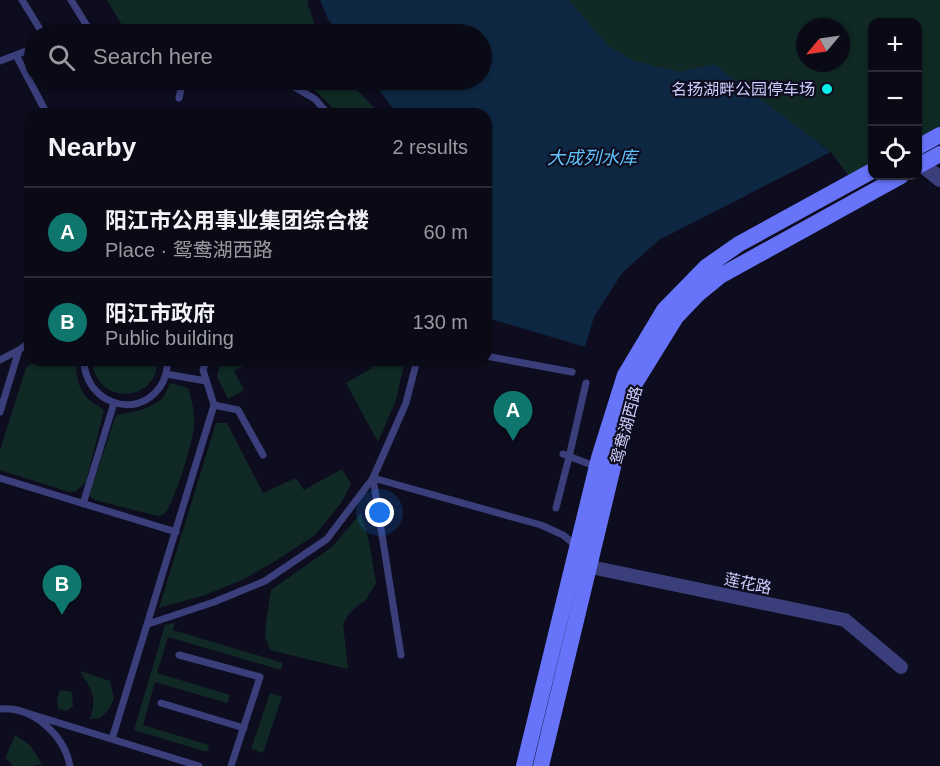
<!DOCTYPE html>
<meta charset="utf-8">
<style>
:root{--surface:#0a0a17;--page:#131320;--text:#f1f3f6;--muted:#999aa1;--line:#2a2b36;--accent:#0f766e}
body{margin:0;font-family:Arial,"Noto Sans SC",sans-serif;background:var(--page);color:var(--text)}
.controls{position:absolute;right:18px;top:18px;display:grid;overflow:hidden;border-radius:12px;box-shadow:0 2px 4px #0004}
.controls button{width:54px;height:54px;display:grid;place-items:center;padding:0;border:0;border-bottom:2px solid var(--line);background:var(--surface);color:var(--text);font:30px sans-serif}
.compass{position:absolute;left:796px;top:18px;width:54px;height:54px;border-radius:50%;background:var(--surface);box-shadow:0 2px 4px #0004;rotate:241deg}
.you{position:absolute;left:380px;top:513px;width:21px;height:21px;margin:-15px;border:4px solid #fff;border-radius:50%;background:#1a73e8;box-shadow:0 0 0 9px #1a73e833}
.badge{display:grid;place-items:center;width:39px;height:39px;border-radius:50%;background:var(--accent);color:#fff;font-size:20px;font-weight:700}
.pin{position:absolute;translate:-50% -50px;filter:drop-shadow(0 2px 3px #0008)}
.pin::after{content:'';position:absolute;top:32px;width:21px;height:18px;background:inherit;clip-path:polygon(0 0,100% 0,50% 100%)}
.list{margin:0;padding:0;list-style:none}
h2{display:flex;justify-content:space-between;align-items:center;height:78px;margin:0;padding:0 24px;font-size:26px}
h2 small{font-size:20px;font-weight:400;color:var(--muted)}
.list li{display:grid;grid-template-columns:39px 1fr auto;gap:18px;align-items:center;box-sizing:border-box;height:90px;padding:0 24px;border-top:2px solid var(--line)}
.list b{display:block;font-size:22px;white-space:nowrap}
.list p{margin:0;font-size:20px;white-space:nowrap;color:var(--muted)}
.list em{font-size:20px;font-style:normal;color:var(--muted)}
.icon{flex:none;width:33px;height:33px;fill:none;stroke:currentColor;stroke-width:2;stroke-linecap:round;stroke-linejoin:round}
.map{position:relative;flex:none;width:940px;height:766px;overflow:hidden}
.search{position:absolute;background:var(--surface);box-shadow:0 2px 4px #0004;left:24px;top:24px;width:468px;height:66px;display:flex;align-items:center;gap:15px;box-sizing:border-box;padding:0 21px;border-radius:33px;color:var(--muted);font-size:22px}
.panel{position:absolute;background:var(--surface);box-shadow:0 2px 4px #0004;left:24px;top:108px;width:468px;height:258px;border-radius:18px}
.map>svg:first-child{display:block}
.green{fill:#102925;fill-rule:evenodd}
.water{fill:#0e2742}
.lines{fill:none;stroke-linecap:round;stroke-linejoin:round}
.service{stroke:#3a3f7c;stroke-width:7}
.minor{stroke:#3a3f7c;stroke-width:14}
.tertiary{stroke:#3a3f7c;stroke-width:16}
.secondary{stroke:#6774fa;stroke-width:16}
.poi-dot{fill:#08eeeb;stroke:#0e0d1f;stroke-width:2}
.labels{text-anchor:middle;stroke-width:4.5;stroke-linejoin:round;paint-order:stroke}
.poi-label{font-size:16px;fill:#cdcdfd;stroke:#0e0d1f;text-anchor:end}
.street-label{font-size:16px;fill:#cdcdfd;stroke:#0e0d1f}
.water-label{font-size:18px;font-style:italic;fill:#5ec3fa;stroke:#0e0d1f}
</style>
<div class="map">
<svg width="940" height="766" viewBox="0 0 940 766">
<rect width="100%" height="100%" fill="#0e0d1f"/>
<path class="green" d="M107 0H308V5L318 34H220L122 25Z
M552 0H940V134L918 147V22H872V169L851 179 831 152 821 144 618 70ZM805 27H841V63H805Z
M302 80H348L380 114H339L309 84Z
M36 360H77C75 373 78 388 87 398 92 403 99 406 104 410L86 482 76 491 69 492 0 470V450L26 368Z
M92 360H157C158 404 95 406 92 360Z
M221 360H245V365L234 371 244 390 228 399 217 377Z
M369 360H405L396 400 378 442 346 383 372 368Z
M170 383 188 388C192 401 195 412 194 426 194 439 174 502 166 512 163 515 163 515 158 516L95 500 89 496 116 415C130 413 153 409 163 397 166 394 168 387 170 383Z
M216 423H227L263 493 296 478 304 490 342 469 351 484 341 503 315 535 277 560 244 579 205 595 159 608Z
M361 513 369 541 376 583 365 601 358 605 349 614 343 624 348 669 270 650 265 637 266 623 271 590 333 546Z
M175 623 173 630 283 663 281 670 168 637 157 673 230 695 227 703 155 682 143 725 209 745 207 752 134 730 165 625Z
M80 671 110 681 114 699 109 709 100 718 90 719C98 696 91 690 80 671Z
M60 690 72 692 73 706 67 711 58 709 57 700Z
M270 693 282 697 263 753 251 749Z
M15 735 30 745 42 764 31 766H13L8 760 5 759Z"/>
<path class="water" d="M320 0H569L608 46 634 61 680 72 714 64 831 152 659 240 622 273 594 317 585 347 491 319 486 270V114H397L372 80H482V34H340L328 19Z"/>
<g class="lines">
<path class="service" d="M22 0 43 34
M71 0 92 34
M107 34H117
M16 55 47 114
M0 61 34 48
M282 80 315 99 328 114
M179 98 183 80
M19 350 30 342
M486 356 572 372
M0 360 19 350 0 412
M84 360C84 401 135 422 160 387 166 379 167 369 168 360
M166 374 206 381
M214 405 238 410 263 455
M563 454 597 467
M0 478 176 532
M83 504 114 403
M556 508 569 457 586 383
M148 624 214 602 265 581 327 539 373 478 406 403 417 360
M179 655 260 677 231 766
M401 655 373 478 541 525 563 535 575 545
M161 703 244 728
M0 709C33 706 64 735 70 766
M27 713 199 766
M112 739 214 405 203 370 206 360"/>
<path class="minor" d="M581 565 845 620 901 667"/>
<path class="tertiary" d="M918 161 940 179"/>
<path class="secondary" d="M918 147 940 135
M918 166 940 154
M524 766 599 458 625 375 664 310 706 267 739 244 872 171
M541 766 632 388 676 317 698 294 720 276 901 176"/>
</g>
<circle class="poi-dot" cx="827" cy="89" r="6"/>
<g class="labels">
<g class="poi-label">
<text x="815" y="95">名扬湖畔公园停车场</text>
</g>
<g class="street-label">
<text transform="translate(626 425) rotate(-75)" y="6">鸳鸯湖西路</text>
<text transform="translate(748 583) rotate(12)" y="6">莲花路</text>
</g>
<g class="water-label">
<text x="592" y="164">大成列水库</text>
</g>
</g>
</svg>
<div class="controls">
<button>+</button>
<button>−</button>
<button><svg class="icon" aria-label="locate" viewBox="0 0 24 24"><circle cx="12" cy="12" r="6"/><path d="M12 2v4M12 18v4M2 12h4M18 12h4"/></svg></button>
</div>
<svg class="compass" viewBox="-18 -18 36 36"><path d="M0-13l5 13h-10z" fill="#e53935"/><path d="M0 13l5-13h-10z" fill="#999aa1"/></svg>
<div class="you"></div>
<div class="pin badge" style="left:513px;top:441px">A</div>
<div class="pin badge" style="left:62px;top:615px">B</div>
<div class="search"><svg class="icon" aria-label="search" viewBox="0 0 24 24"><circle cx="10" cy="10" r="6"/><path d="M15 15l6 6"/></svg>Search here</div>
<section class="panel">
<h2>Nearby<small>2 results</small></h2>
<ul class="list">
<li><span class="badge">A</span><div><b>阳江市公用事业集团综合楼</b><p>Place · 鸳鸯湖西路</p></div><em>60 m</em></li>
<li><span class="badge">B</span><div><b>阳江市政府</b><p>Public building</p></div><em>130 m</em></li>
</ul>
</section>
</div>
